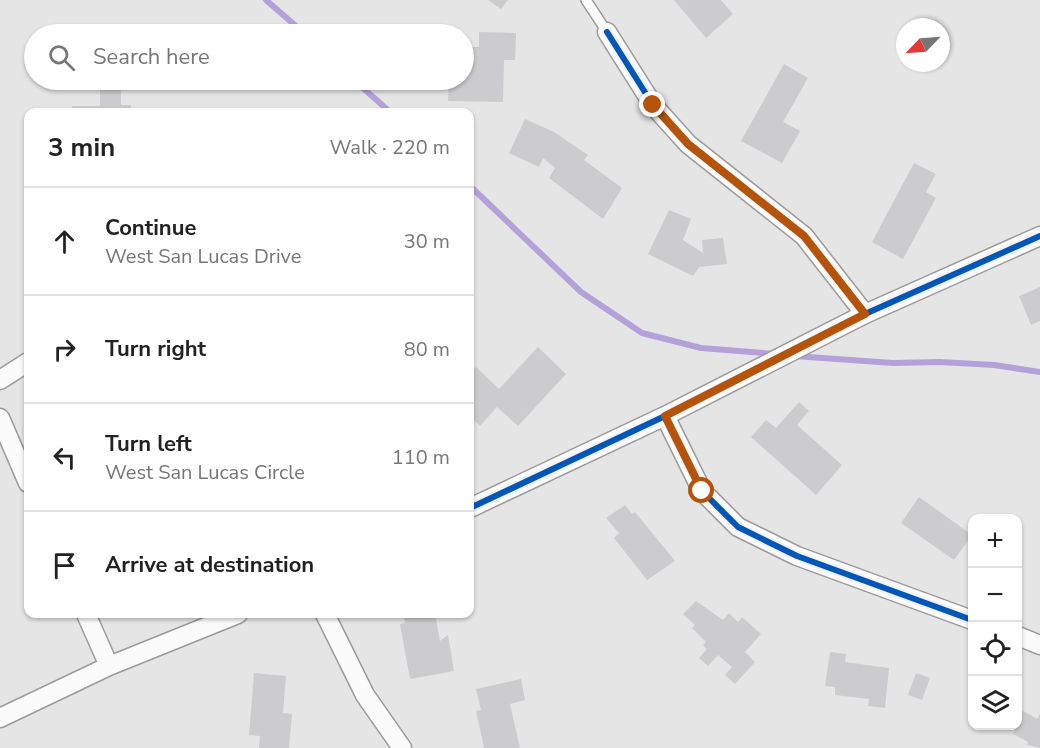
<!DOCTYPE html>
<meta charset="utf-8">
<style>
:root{--surface:#fff;--page:#f6f6f6;--text:#222;--muted:#767676;--line:#e0e0e0}
body{margin:0;font-family:"Nunito Sans",sans-serif;background:var(--page);color:var(--text)}
.controls{position:absolute;right:18px;bottom:18px;display:grid;overflow:hidden;border-radius:12px;box-shadow:0 2px 4px #0004}
.controls button{width:54px;height:54px;display:grid;place-items:center;padding:0;border:0;border-bottom:2px solid var(--line);background:var(--surface);color:var(--text);font:30px sans-serif}
.compass{position:absolute;left:896px;top:18px;width:54px;height:54px;border-radius:50%;background:var(--surface);box-shadow:0 2px 4px #0004;rotate:245deg}
.stop{position:absolute;width:18px;height:18px;margin:-14px;border:4px solid #b45309;border-radius:50%;background:#fff}
.stop.end{background:#b45309;border-color:#fff;box-shadow:0 2px 6px #0008}
.list{margin:0;padding:0;list-style:none}
h2{display:flex;justify-content:space-between;align-items:center;height:78px;margin:0;padding:0 24px;font-size:26px}
h2 small{font-size:20px;font-weight:400;color:var(--muted)}
.list li{display:grid;grid-template-columns:39px 1fr auto;gap:18px;align-items:center;box-sizing:border-box;height:108px;padding:0 24px;border-top:2px solid var(--line)}
.list b{display:block;font-size:22px;white-space:nowrap}
.list p{margin:0;font-size:20px;white-space:nowrap;color:var(--muted)}
.list em{font-size:20px;font-style:normal;color:var(--muted)}
.icon{flex:none;width:33px;height:33px;fill:none;stroke:currentColor;stroke-width:2;stroke-linecap:round;stroke-linejoin:round}
.map{position:relative;flex:none;width:1040px;height:748px;overflow:hidden}
.search{position:absolute;background:var(--surface);box-shadow:0 2px 4px #0004;left:24px;top:24px;width:450px;height:66px;display:flex;align-items:center;gap:15px;box-sizing:border-box;padding:0 21px;border-radius:33px;color:var(--muted);font-size:22px}
.panel{position:absolute;background:var(--surface);box-shadow:0 2px 4px #0004;left:24px;top:108px;width:450px;height:510px;border-radius:12px}
.map>svg:first-child{display:block}
.lines{fill:none;stroke-linecap:round;stroke-linejoin:round}
.stream{stroke:#b4a1d9;stroke-width:6}
.building{fill:#ccccce}
.service-casing{stroke:#9b9b9c;stroke-width:12}
.minor-casing{stroke:#9b9b9c;stroke-width:21}
.service{stroke:#fbfbfb;stroke-width:9}
.minor{stroke:#fbfbfb;stroke-width:18}
.cycleway-casing{stroke:#f2f1f4;stroke-width:10}
.cycleway{stroke:#0057b8;stroke-width:6}
.route{stroke:#b45309;stroke-width:8}
</style>
<div class="map">
<svg width="1040" height="748" viewBox="0 0 1040 748">
<rect width="100%" height="100%" fill="#e5e5e6"/>
<g class="lines">
<path class="stream" d="M266 0 305 34
M354 80 390 112
M470 186 581 292 642 333 701 348 775 354
M794 356 893 363 940 362 994 365 1040 372"/>
</g>
<path class="building" d="M488 0H508L501 9Z
M674 0H721L733 14 706 38Z
M479 32 516 33 515 60H504L503 102 448 101 449 80H466V47H479Z
M784 64 808 78 783 122 800 131 782 163 741 141Z
M100 81H121V105H131V112H72V106H100Z
M525 119 554 132 588 155 584 160 622 188 603 219 549 178 555 168 543 158 539 167 509 153Z
M914 163 936 174 926 192 936 198 903 259 872 242Z
M669 210 691 219 683 240 703 253 702 240 723 238 727 264 699 267 693 276 648 254Z
M1040 287V321L1031 325 1019 296Z
M538 347 566 374 518 426 497 407 480 426 470 416V374L476 367 499 389Z
M799 402 809 411 797 425 842 465 816 495 751 437 766 420 776 428Z
M919 497 972 535 954 560 901 523Z
M625 505 632 514 635 512 675 561 647 580 614 538 619 533 606 518Z
M696 601 723 620 729 613 738 622 742 617 761 634 745 652 755 662 735 684 725 675 732 667 718 655 708 666 699 658 707 649 703 645 706 642 692 628 695 625 683 614Z
M404 614H435L440 641 448 635 454 671 410 679 400 624 405 623Z
M830 652 846 654 845 662 889 668 885 708 868 706 869 699 835 695V687L825 686Z
M254 673 286 676 283 713 292 714 289 748H259L260 736 249 735Z
M916 673 930 678 922 700 908 695Z
M521 679 525 700 510 704 520 748H484L476 711 481 710 476 689Z
M1023 711 1037 719 1040 714V748L1027 745 1028 742 1013 734Z"/>
<g class="lines">
<g class="service-casing">
<path id="service" d="M586 0 607 32"/>
</g>
<g class="minor-casing">
<path id="minor" d="M607 32 653 105 688 144 804 236 865 314
M0 380 28 362
M665 416 702 491 738 527 797 556 972 620
M0 418 28 483
M470 508 665 416 865 314 1040 236
M86 614 109 666
M325 614 365 695 402 748
M1018 636 1040 645
M0 718 109 666 238 614"/>
</g>
<use href="#service" class="service"/>
<use href="#minor" class="minor"/>
<g class="cycleway-casing">
<path id="cycleway" d="M607 32 653 105 688 144 804 236 865 314
M665 416 702 491 738 527 797 556 972 620
M470 508 665 416 865 314 1040 236"/>
</g>
<use href="#cycleway" class="cycleway"/>
</g>
<g class="lines">
<path class="route" d="M653 105 688 144 804 236 865 314 665 416 702 491"/>
</g>
</svg>
<div class="controls">
<button>+</button>
<button>−</button>
<button><svg class="icon" aria-label="locate" viewBox="0 0 24 24"><circle cx="12" cy="12" r="6"/><path d="M12 2v4M12 18v4M2 12h4M18 12h4"/></svg></button>
<button><svg class="icon" aria-label="layers" viewBox="0 0 24 24"><path d="M12 4l9 5-9 5-9-5zM3 14l9 5 9-5"/></svg></button>
</div>
<svg class="compass" viewBox="-18 -18 36 36"><path d="M0-13l5 13h-10z" fill="#e53935"/><path d="M0 13l5-13h-10z" fill="#767676"/></svg>
<div class="stop" style="left:702px;top:491px"></div>
<div class="stop end" style="left:653px;top:105px"></div>
<div class="search"><svg class="icon" aria-label="search" viewBox="0 0 24 24"><circle cx="10" cy="10" r="6"/><path d="M15 15l6 6"/></svg>Search here</div>
<section class="panel">
<h2>3 min<small>Walk · 220 m</small></h2>
<ul class="list">
<li><svg class="icon" aria-label="ahead" viewBox="0 0 24 24"><path d="M12 20V5M6 11l6-6 6 6"/></svg><div><b>Continue</b><p>West San Lucas Drive</p></div><em>30 m</em></li>
<li><svg class="icon" aria-label="right" viewBox="0 0 24 24"><path d="M7 20v-9h11M14 6l5 5-5 5"/></svg><div><b>Turn right</b></div><em>80 m</em></li>
<li><svg class="icon" aria-label="left" viewBox="0 0 24 24"><path d="M17 20v-9H6M10 6l-5 5 5 5"/></svg><div><b>Turn left</b><p>West San Lucas Circle</p></div><em>110 m</em></li>
<li><svg class="icon" aria-label="arrive" viewBox="0 0 24 24"><path d="M6 21V4h12l-3 4 3 4H6"/></svg><div><b>Arrive at destination</b></div></li>
</ul>
</section>
</div>
